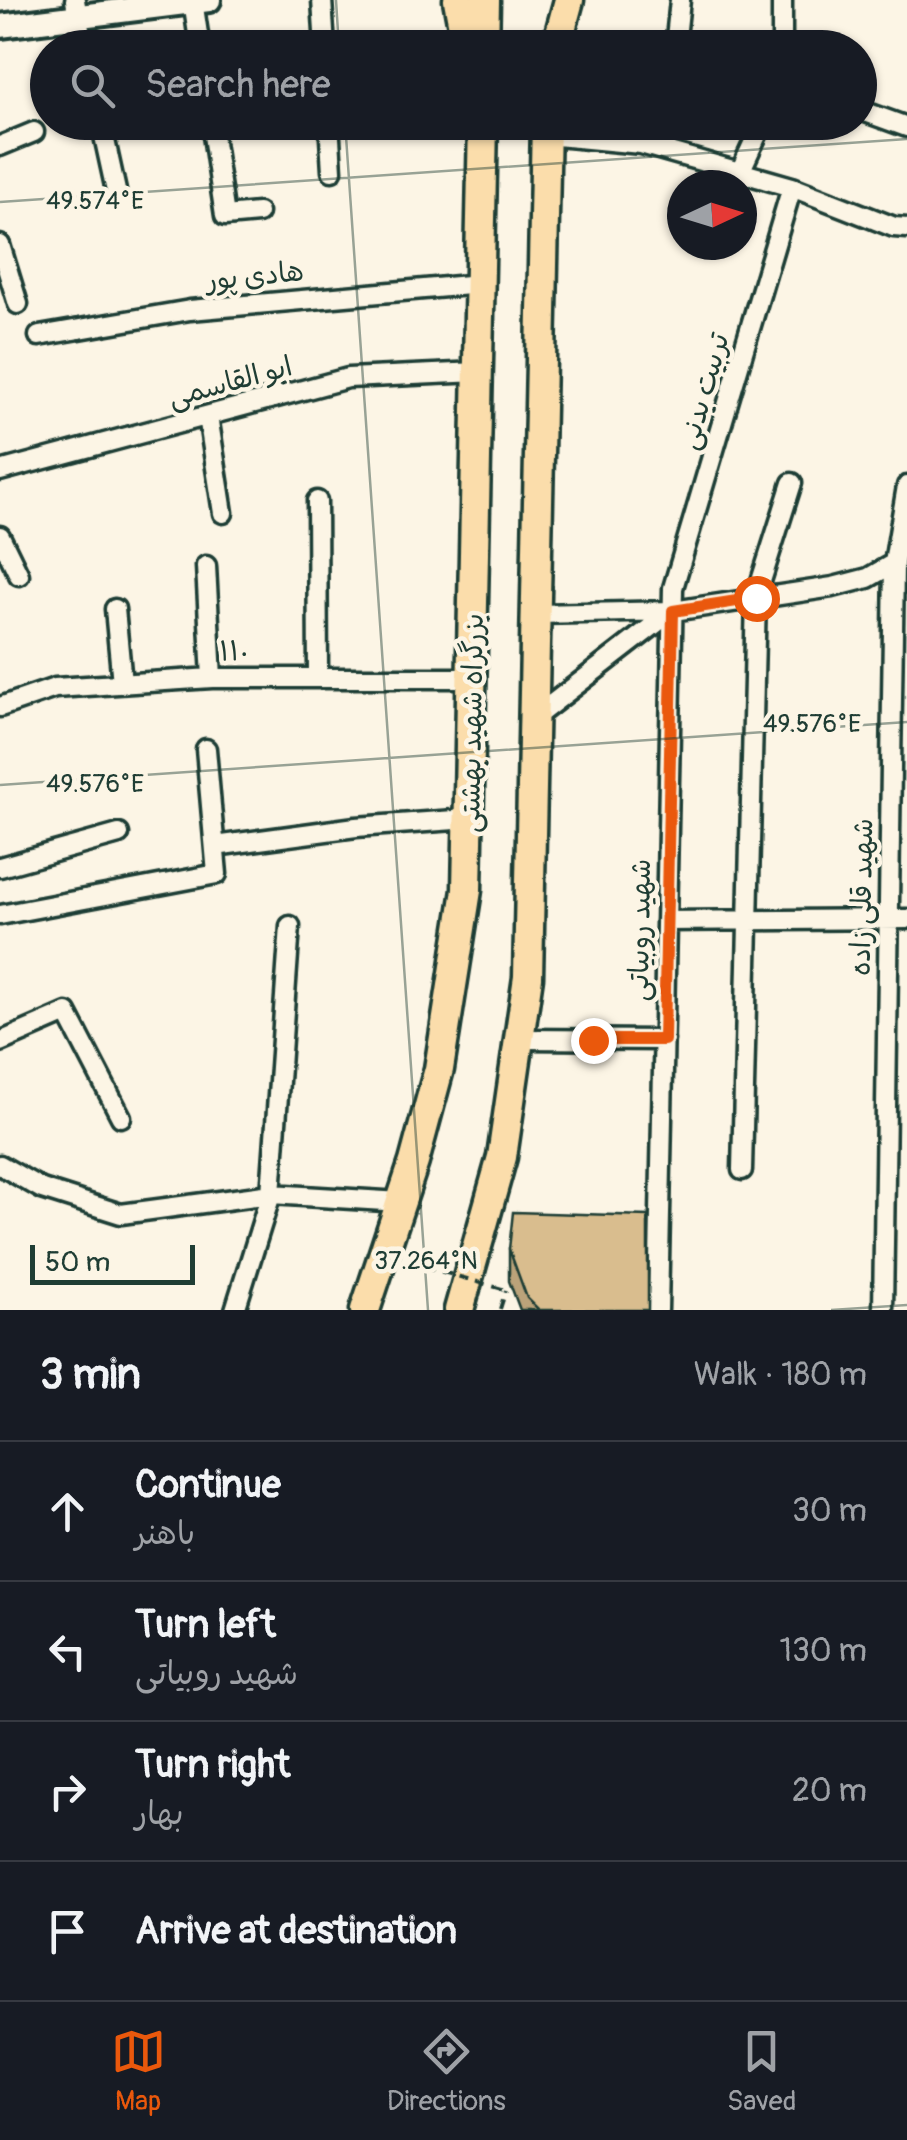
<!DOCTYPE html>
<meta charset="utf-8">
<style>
:root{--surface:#171b24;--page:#242831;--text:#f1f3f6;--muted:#9ea1a6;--line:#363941;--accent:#ea580c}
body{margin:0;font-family:Pangolin,"Playpen Sans Arabic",sans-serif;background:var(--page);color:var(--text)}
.compass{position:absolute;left:667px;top:170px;width:90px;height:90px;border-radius:50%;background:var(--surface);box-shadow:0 2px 8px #0004;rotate:86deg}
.scale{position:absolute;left:30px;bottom:25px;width:165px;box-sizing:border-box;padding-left:10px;border:5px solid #1f3d34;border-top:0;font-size:28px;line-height:35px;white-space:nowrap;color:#1f3d34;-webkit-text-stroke:8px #fcf5e5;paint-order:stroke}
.stop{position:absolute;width:30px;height:30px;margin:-22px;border:8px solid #ea580c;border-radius:50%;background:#fff}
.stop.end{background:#ea580c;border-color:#fff;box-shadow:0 2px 10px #0008}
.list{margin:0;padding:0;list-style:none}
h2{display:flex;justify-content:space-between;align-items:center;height:130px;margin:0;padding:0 40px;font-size:42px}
h2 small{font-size:32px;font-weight:400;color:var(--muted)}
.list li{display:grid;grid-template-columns:65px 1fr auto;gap:30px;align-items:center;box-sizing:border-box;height:140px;padding:0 40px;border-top:2px solid var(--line)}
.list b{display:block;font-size:38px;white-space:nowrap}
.list p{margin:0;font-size:32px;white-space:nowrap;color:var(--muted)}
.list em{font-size:32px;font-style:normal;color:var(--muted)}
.icon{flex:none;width:55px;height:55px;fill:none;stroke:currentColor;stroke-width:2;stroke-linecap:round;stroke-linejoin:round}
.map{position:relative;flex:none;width:907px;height:1310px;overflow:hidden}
.search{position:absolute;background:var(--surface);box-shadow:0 2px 8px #0004;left:30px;right:30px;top:30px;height:110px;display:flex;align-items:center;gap:25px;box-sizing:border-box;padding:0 35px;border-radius:55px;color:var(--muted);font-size:38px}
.sheet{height:690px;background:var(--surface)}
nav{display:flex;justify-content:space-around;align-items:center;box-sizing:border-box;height:140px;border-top:2px solid var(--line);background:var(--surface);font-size:28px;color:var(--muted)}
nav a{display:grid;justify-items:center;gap:5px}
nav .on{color:var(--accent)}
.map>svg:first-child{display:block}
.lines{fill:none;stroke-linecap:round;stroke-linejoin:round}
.minor-casing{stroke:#1f3d34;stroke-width:25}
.tertiary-casing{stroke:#1f3d34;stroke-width:30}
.trunk-casing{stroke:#1f3d34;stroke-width:35}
.path{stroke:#1f3d34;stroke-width:4;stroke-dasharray:10 8;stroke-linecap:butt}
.minor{stroke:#fcf5e5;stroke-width:18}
.tertiary{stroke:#fcf5e5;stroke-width:22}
.trunk{stroke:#fbddab;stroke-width:28}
.path-bridge{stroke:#1f3d34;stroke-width:4;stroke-dasharray:10 8;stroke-linecap:butt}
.wall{fill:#bba37a;stroke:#1f3d34;stroke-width:2.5}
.building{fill:#d9bd8e;stroke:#1f3d34;stroke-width:2.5}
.route{stroke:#ea580c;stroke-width:12}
.ticks{fill:none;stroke:#1f3d34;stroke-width:2.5;stroke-opacity:0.45}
.labels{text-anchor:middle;stroke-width:9;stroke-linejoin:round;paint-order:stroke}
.street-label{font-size:28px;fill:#1f3d34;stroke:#fcf5e5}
.ticks-label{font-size:25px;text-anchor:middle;fill:#1f3d34;stroke:#fcf5e5;stroke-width:9;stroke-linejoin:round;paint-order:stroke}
</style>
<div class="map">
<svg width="907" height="1310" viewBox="0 0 907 1310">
<rect width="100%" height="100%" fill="#fcf5e5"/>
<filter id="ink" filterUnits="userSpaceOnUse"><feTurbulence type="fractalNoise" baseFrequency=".01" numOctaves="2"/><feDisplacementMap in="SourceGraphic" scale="20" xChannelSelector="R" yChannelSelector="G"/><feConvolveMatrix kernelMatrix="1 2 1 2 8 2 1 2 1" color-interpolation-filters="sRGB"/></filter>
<g filter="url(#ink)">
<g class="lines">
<g class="minor-casing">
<path id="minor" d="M75 0 83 48
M193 0 200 48
M322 0 325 48
M782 0V48
M675 48 680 0
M860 110 907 127
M101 122 116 191
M211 122 225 216 258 213
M329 122 332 171
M546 135 641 144 792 187 894 227 907 228
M0 146 34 132
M663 150 666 122
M740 172 763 122
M0 245 18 304
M39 336 190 310 480 284
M208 416 223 513
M0 471 348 378 478 372
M317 501 318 676
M0 536 19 575
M206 566 212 678
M115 609 122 683
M537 614 673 611 833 587 868 578 894 563
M0 707 55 688 212 678H472
M535 717 672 611
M215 846 356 827 469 819
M0 867 119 834
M0 915 217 874 206 749
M666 921 907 919
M522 1039 664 1040
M0 1042 67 1013 121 1117
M0 1165 42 1189 121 1214 271 1194 401 1202
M742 1170 756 597 792 483
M235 1310 271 1194 290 926
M658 1310 673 588 792 187
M883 1310 894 563 907 486"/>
</g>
<g class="tertiary-casing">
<path id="tertiary" d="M0 26 209 0"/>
</g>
<g class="trunk-casing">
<path id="trunk" d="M458 0 467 48
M484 48 485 0
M556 48 569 0
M365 1310 414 1162 439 1069 467 890 483 122
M459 1310 502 1157 528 977 546 122"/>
</g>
<path class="path" d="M500 1309 506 1290"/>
<use href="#minor" class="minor"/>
<use href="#tertiary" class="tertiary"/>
<use href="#trunk" class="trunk"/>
<path class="path-bridge" d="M372 1252 506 1290"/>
</g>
<path class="wall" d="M509 1249 648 1310H520L509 1281Z"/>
<path class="building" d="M513 1212 648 1216V1310H539L527 1298 509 1249Z"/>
</g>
<g class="lines" filter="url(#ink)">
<path class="route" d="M593 1040H664L673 611 756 598"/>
</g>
<path class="ticks" d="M336 0 339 48M345 122 428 1310M0 202 907 139M0 785 907 722M831 1310 907 1305"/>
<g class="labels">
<g class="street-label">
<text transform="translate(255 275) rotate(-6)" y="10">هادی پور</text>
<text transform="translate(230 381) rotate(-15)" y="10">ابو القاسمی</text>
<text transform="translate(703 391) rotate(-74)" y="10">تربیت بدنی</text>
<text transform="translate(234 650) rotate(-1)" y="10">۱۱۰</text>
<text transform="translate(471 723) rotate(-89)" y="10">بزرگراه شهید بهشتی</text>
<text transform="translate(861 897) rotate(-89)" y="10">شهید قلی زاده</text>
<text transform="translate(639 930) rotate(-89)" y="10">شهید روبیاتی</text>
</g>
</g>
<g class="ticks-label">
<text x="95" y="209">49.574°E</text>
<text x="812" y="732">49.576°E</text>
<text x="95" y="792">49.576°E</text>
<text x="426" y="1269">37.264°N</text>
</g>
</svg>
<svg class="compass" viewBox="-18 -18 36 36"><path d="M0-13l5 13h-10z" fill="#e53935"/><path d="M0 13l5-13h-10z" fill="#9ea1a6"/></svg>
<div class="scale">50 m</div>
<div class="stop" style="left:756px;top:598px"></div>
<div class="stop end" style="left:593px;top:1040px"></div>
<div class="search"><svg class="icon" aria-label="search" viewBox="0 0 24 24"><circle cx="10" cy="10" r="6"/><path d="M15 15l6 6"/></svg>Search here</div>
</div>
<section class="sheet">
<h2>3 min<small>Walk · 180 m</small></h2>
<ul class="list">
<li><svg class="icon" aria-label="ahead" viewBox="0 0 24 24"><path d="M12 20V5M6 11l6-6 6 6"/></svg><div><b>Continue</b><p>باهنر</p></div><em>30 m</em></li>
<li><svg class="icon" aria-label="left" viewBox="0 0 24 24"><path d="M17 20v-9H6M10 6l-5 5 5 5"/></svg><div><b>Turn left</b><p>شهید روبیاتی</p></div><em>130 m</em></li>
<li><svg class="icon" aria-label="right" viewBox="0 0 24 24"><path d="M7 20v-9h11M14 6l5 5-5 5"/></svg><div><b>Turn right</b><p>بهار</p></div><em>20 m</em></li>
<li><svg class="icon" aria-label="arrive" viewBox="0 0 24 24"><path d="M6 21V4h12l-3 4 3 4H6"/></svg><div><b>Arrive at destination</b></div></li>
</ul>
</section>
<nav>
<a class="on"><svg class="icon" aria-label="map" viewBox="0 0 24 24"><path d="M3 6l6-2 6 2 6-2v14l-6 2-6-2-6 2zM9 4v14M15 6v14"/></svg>Map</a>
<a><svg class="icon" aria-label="directions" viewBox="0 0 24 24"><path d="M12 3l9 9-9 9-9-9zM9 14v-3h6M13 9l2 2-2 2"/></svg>Directions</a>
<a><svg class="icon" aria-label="saved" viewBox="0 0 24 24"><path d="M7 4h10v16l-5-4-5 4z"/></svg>Saved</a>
</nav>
